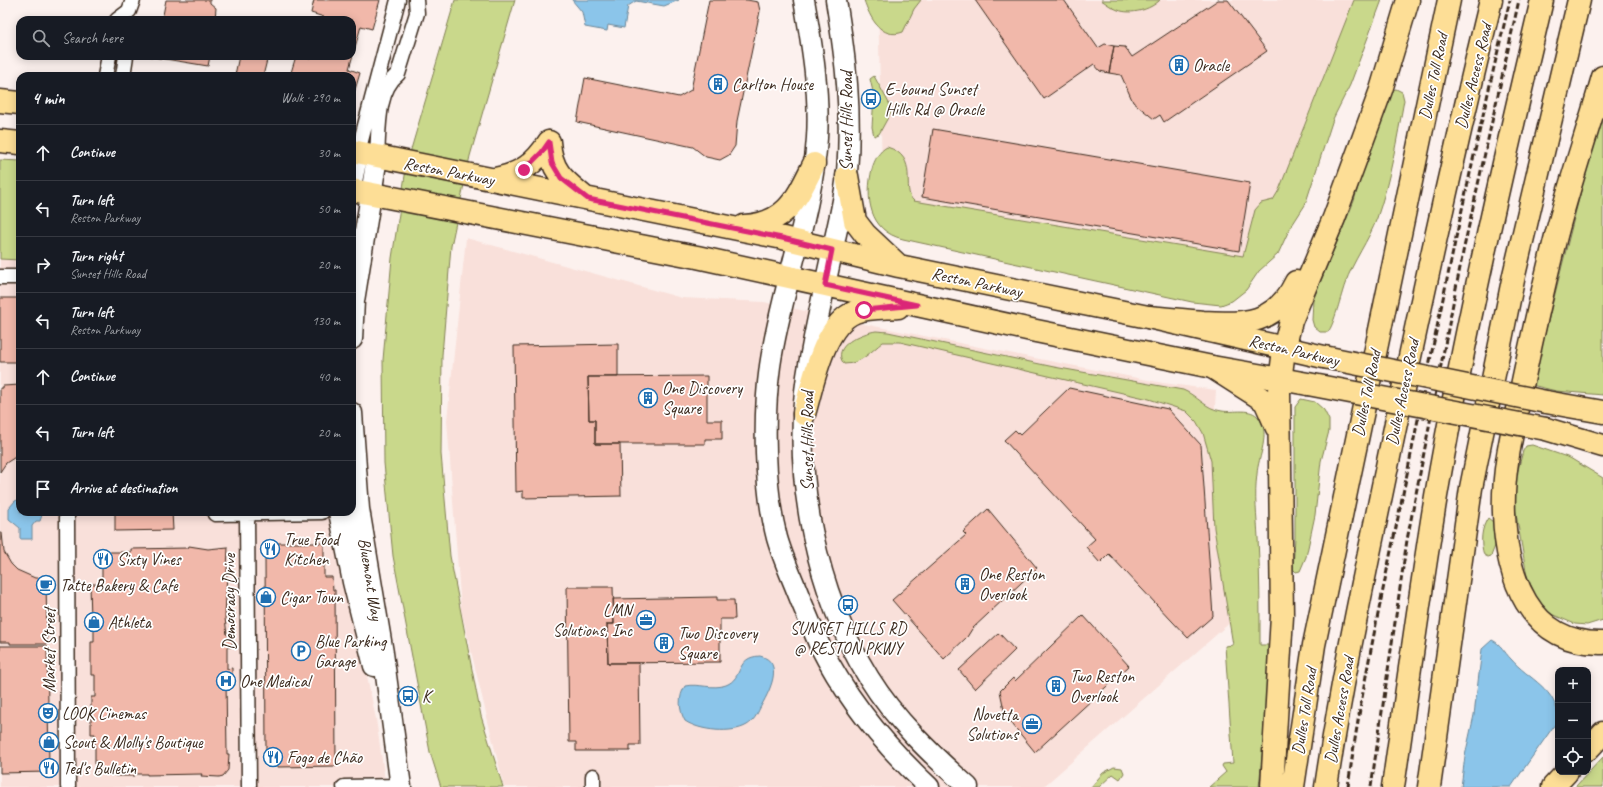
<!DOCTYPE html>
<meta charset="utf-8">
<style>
:root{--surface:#171b24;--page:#20242c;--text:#f1f3f6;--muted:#9ea1a6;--line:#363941}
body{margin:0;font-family:Caveat,sans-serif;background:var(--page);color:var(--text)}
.controls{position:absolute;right:12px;bottom:12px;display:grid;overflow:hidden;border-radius:8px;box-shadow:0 2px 10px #0003}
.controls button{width:36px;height:36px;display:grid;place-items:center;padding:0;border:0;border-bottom:1px solid var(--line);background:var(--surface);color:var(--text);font:20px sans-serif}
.stop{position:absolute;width:12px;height:12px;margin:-9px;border:3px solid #db2777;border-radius:50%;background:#fff}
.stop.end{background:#db2777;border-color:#fff;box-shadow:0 1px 4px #0008}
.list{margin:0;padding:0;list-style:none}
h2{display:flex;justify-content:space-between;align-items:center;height:52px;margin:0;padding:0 16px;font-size:17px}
h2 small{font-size:13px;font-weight:400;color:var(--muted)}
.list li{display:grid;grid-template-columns:26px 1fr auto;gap:12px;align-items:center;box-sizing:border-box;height:56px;padding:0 16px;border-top:1px solid var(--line)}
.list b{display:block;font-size:15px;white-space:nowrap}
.list p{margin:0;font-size:13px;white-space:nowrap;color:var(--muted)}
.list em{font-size:13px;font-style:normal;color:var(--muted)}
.icon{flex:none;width:22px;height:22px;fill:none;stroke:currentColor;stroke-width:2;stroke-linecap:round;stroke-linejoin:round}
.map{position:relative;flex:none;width:1603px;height:787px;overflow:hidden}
.search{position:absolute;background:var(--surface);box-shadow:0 2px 10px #0003;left:16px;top:16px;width:340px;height:44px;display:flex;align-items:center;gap:10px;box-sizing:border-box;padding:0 14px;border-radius:12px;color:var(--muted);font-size:15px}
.panel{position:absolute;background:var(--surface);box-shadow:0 2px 10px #0003;left:16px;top:72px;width:340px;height:444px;border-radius:12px}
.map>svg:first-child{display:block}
.built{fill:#f9e0da}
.green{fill:#c9d88b;stroke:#828154}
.water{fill:#8bc5ea;stroke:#6b8798}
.building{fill:#f1b8aa;stroke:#3b2a1e}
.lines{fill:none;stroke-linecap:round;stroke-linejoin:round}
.street-casing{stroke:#3b2a1e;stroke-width:17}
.secondary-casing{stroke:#3b2a1e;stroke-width:23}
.primary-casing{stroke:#3b2a1e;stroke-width:25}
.highway-casing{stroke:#3b2a1e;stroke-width:25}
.street{stroke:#fff;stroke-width:14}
.secondary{stroke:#fff;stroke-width:20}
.primary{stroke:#fdde96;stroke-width:22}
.highway{stroke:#fdde96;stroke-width:22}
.rail{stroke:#3b2a1e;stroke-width:3;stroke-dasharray:6 3;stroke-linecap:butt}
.primary-bridge-casing{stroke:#3b2a1e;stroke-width:25;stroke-linecap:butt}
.primary-bridge{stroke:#fdde96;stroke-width:22}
.route{stroke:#db2777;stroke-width:5}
.labels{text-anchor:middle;stroke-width:3.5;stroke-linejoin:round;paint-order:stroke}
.poi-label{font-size:17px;fill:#3b2a1e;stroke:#fff;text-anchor:start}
.street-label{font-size:17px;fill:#3b2a1e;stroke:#fff}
</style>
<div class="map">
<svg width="1603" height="787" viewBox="0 0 1603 787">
<rect width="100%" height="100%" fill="#fcf1ee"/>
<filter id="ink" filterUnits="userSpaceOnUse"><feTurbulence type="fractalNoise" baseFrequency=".025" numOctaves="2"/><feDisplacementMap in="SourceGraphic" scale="8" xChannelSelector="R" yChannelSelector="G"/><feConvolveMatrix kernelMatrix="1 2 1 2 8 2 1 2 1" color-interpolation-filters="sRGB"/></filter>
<g filter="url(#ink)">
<path class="built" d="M878 0H1369L1248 285 883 216Z
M0 160 20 161V512H333L376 719 386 787H0Z
M466 238 682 298 764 302 864 324 1029 357 1163 383 1216 390 1215 406 1233 620 1043 787H504L461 610 447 420Z"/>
<path class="green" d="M455 0H515L470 156 451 246 442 355 441 454 450 556 481 716 503 787H441L430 752 393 556 384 463 383 360 392 258 407 163Z
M864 0H921L914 9 903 32C881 40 870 18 864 0Z
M1101 0H1160C1150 10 1131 15 1118 10 1112 8 1106 3 1101 0Z
M1354 0H1382L1350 85 1333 119 1305 205 1289 230 1278 254 1259 271 1246 290 1232 301 1221 305 1192 302 903 239C869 231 865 198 872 169 874 161 879 151 887 147 921 157 900 190 914 201L1243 256 1255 210 1261 203 1273 200 1279 190Z
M874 76 890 105 891 112 879 134 874 136 872 127 874 96 870 79Z
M1396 89 1402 92 1404 100C1397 139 1390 181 1377 218 1369 240 1353 261 1345 284 1341 295 1334 325 1328 332H1320L1314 327 1312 320 1313 300 1354 201 1363 169 1392 90Z
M1603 120V395L1556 391 1532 385 1591 151Z
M0 160 20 161V260L0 259Z
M876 331 888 332 1054 367 1183 390C1198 396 1205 409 1222 411 1234 413 1251 407 1259 418 1271 434 1258 457 1257 474 1254 496 1257 517 1258 538 1260 573 1260 609 1260 645H1268L1267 708 1259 787H1209L1226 772 1222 766 1223 764 1233 763 1225 646 1233 645 1214 528 1211 461 1203 433 1196 421 1186 411 1149 399 900 342H883C870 352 861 364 844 364 830 346 862 333 876 331Z
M1301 399 1315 402 1324 410 1329 420V431L1321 461 1315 515 1306 557 1300 571 1296 572 1293 569 1295 537V407Z
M1532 445 1570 458 1603 478V620L1587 625 1575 624 1551 614 1537 600 1527 576 1515 508 1514 485 1523 451 1526 446Z
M1488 518 1493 522 1495 546 1491 556 1488 557 1484 555C1480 543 1481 528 1488 518Z
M1603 757V787H1575Z
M1114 767 1122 768 1124 773 1120 779 1113 774 1099 787H1091L1103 773Z"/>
<path class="water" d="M572 0H679L664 6 636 1 628 6 624 28 608 25 607 31 585 27 582 12Z
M20 496V512H43L40 521H36L32 526V539H20V528L9 519V508L15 501 20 499Z
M1492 640C1501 644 1504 652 1511 659 1528 679 1558 689 1558 720L1511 787H1461L1465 756 1474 715 1482 649Z
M760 656C786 662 768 694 760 708 757 714 754 721 747 725 732 734 700 731 685 721 679 710 678 697 685 686 698 683 713 690 726 685 744 678 735 657 760 656Z"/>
<path class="building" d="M166 0H210V3L216 8 215 19 162 20Z
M314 0H380L372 29 361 26 349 69 360 73 352 100V76H290L296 56 310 58 311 56H352V20H323L324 17 311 13Z
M709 0H747L758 2 760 11 737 121 735 146 729 155 720 160 706 157 693 147 577 122 585 78 679 97 691 90Z
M975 0H1064L1098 48 1105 44 1114 46 1109 73 1100 71 1094 64 1044 99Z
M1218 0H1228L1267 51 1164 122 1160 115 1154 119 1133 102 1121 75 1109 73 1114 46 1125 47 1132 57Z
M147 56H210L208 66Z
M239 56H268L263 76 235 75Z
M933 129 1250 183 1239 251 922 197Z
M0 298H20V362H0Z
M618 344V377H588L589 420H595V444H620L621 496 523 498V491L516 492 514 346Z
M707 376V420H722V439H705V444H595V420H589L588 377Z
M20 385V454L6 463 0 472V388H3V386Z
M1069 388 1168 409 1201 445 1213 616 1188 638 1109 554 1100 563 1086 547 1095 539 1004 440 1015 430 1020 435Z
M988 509 1037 568 972 629 967 637 944 659 892 600 966 535 963 532Z
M115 512H172L173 530 115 531Z
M0 533H2L4 552 11 564 17 570 35 578H46L47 644H10V642H0Z
M276 543H324V577H332L333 590H335L336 766 278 767 275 759 266 755 265 555 273 552Z
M189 546 208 549 228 547 225 618 227 635H232V647H227V669L232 668V680L226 681 227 754H229L228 770 223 776 219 777 201 776 202 774 147 775V774H135L134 776H115V771H95V734H91V697H95V675H91V642H94V620H91L90 584H102V552H131V549L188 548Z
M567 587H613L614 624H607L608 663H639L640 745H630V751H576V742H569Z
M717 597V600H734L735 619H720V662L608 663 607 624H614L613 599Z
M1083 615 1129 666 1035 752 1013 725 1004 710 1000 691 1013 678 1015 681Z
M999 633 1015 650 975 689 959 670Z
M0 646H47L49 766H47L48 772 0 773Z"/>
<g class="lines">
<g class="street-casing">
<path id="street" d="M117 20 129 11 133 0
M105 76 109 56
M123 76 126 56
M358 152 398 0
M377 157C379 131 376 91 398 74L417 13 416 0
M0 277H20
M67 512 68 787
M247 513 249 787
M215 514 322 512
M593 776V787
M344 787 401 786"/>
</g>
<g class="secondary-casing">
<path id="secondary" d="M804 0C812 45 820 93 817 138 812 216 781 289 770 366 763 417 764 488 777 538 783 559 793 580 801 601 807 615 813 630 819 644 846 698 885 746 929 787
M836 0C846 61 852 110 847 173 845 198 838 223 833 248 824 290 814 333 807 376 792 476 816 593 869 678 895 720 932 755 968 787
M352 181 358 152
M352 339 354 301 377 157
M352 413 359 509 383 653 401 787
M339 512 353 582 374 666"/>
</g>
<g class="primary-casing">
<path id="primary" d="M0 101 20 103
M0 141 20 143
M549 142C551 170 562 179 583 196
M352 151 783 238 899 266 1148 317 1324 357
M847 176 855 221 865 234 899 266
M495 179C521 174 535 164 549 142
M352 190 697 257 1036 331 1212 367 1308 384
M744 226C787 224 797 198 814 164
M1546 402 1603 412
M804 414C813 384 823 325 855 312 868 307 885 308 898 307"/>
</g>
<g class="highway-casing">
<path id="highway" d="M1603 77C1588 130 1570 182 1556 236 1544 284 1533 333 1523 381 1514 425 1502 469 1504 513 1506 575 1528 645 1603 643
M1148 317C1166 319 1185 320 1203 322 1245 325 1276 324 1296 282
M1212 367 1265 401 1277 428
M1546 429 1603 446
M1588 749 1603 733
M1272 787 1282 616 1279 391 1284 349 1291 321 1334 218 1381 90 1408 0
M1293 787 1314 645 1449 0
M1326 787C1341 684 1363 583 1384 481 1417 320 1452 160 1491 0
M1393 787C1407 690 1420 593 1436 496 1465 329 1503 165 1542 0
M1429 787 1471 488 1514 275 1579 0
M1553 787 1567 772"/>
</g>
<use href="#street" class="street"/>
<use href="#secondary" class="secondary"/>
<use href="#primary" class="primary"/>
<use href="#highway" class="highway"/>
<path class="rail" d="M1348 787C1362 682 1386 577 1407 474 1439 315 1472 157 1510 0
M1371 787 1407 540 1463 252 1519 0"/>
<g class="primary-bridge-casing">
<path id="primary-bridge" d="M1324 357 1546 402
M1308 384 1546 429"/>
</g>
<use href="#primary-bridge" class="primary-bridge"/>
</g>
</g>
<g class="lines" filter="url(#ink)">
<path class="route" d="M524 170 542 152 549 142 552 163 561 178 588 199 782 238 832 250 825 285 917 305 864 310"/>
</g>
<defs>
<g id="building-ring" transform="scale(1)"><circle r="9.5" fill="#fff" stroke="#1f6fb2" stroke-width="1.5"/><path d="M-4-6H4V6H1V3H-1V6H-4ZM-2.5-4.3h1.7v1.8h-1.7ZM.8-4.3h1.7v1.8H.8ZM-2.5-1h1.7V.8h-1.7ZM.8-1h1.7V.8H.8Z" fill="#1f6fb2"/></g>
<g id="bus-ring" transform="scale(1)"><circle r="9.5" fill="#fff" stroke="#1f6fb2" stroke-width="1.5"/><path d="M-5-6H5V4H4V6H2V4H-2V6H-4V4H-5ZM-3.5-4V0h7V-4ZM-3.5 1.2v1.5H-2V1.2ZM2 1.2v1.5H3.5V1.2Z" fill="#1f6fb2"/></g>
<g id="restaurant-ring" transform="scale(1)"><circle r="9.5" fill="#fff" stroke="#1f6fb2" stroke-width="1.5"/><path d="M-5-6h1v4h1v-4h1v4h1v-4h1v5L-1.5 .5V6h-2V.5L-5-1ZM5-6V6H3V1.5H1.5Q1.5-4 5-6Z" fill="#1f6fb2"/></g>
<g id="cafe-ring" transform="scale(1)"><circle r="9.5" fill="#fff" stroke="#1f6fb2" stroke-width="1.5"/><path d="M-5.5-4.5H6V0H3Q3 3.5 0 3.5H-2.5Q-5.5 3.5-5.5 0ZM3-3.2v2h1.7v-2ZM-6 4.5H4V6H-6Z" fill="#1f6fb2"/></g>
<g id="shop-ring" transform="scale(1)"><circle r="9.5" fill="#fff" stroke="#1f6fb2" stroke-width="1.5"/><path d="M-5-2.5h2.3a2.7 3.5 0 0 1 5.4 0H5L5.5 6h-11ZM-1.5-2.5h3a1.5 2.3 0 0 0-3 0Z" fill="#1f6fb2"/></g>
<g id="office-ring" transform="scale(1)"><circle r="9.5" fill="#fff" stroke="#1f6fb2" stroke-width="1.5"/><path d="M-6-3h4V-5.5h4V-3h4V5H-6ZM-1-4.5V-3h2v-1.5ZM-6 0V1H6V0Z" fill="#1f6fb2"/></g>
<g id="parking-ring" transform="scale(1)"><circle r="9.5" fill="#fff" stroke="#1f6fb2" stroke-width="1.5"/><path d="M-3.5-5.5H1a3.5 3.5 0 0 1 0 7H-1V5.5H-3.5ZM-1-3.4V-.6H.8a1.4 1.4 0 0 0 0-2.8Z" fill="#1f6fb2"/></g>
<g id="hospital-ring" transform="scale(1)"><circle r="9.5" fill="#fff" stroke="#1f6fb2" stroke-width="1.5"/><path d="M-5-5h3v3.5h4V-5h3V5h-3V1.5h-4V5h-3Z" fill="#1f6fb2"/></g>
<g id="theatre-ring" transform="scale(1)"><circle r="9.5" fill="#fff" stroke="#1f6fb2" stroke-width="1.5"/><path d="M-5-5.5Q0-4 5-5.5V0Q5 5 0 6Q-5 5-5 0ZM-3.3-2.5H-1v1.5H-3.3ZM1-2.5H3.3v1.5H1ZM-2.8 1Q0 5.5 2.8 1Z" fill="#1f6fb2"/></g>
</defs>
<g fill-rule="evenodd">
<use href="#building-ring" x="1179" y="65"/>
<use href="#building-ring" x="718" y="84"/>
<use href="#bus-ring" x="871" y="99"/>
<use href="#building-ring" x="648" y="398"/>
<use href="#restaurant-ring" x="270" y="549"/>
<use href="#restaurant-ring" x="103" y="559"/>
<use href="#building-ring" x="965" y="584"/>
<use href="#cafe-ring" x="46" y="585"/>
<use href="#shop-ring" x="266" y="597"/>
<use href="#bus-ring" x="848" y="605"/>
<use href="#office-ring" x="646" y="620"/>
<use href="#shop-ring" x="94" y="622"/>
<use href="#building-ring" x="664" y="643"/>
<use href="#parking-ring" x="301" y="651"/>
<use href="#hospital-ring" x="226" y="681"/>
<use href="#building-ring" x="1056" y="686"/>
<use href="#bus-ring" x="408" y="696"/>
<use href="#theatre-ring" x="48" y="713"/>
<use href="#office-ring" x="1032" y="724"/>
<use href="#shop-ring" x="49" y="742"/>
<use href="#restaurant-ring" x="273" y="757"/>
<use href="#restaurant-ring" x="49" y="768"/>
</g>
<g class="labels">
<g class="poi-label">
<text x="1193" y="71">Oracle</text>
<text x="732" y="90">Carlton House</text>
<text x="885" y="95">E-bound Sunset<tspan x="885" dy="20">Hills Rd @ Oracle</tspan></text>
<text x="662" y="394">One Discovery<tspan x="662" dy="20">Square</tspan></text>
<text x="284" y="545">True Food<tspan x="284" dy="20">Kitchen</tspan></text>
<text x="117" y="565">Sixty Vines</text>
<text x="979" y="580">One Reston<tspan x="979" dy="20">Overlook</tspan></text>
<text x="60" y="591">Tatte Bakery &amp; Cafe</text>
<text x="280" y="603">Cigar Town</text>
<text x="632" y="616" text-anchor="end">LMN<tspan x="632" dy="20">Solutions, Inc</tspan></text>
<text x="108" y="628">Athleta</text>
<text x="848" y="634" text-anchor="middle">SUNSET HILLS RD<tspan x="848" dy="20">@ RESTON PKWY</tspan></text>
<text x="678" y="639">Two Discovery<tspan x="678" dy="20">Square</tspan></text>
<text x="315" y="647">Blue Parking<tspan x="315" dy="20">Garage</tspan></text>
<text x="1070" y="682">Two Reston<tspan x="1070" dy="20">Overlook</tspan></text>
<text x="240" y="687">One Medical</text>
<text x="422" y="702">K</text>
<text x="62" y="719">LOOK Cinemas</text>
<text x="1018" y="720" text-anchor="end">Novetta<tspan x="1018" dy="20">Solutions</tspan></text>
<text x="63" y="748">Scout &amp; Molly's Boutique</text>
<text x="287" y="763">Fogo de Chão</text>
<text x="63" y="774">Ted's Bulletin</text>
</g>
<g class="street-label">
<text transform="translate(1433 76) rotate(-78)" y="6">Dulles Toll Road</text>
<text transform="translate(1473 76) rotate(-76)" y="6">Dulles Access Road</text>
<text transform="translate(846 121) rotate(-90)" y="6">Sunset Hills Road</text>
<text transform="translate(449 171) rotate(11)" y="6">Reston Parkway</text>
<text transform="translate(977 282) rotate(12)" y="6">Reston Parkway</text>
<text transform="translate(1294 350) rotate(13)" y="6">Reston Parkway</text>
<text transform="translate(1402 392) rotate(-78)" y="6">Dulles Access Road</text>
<text transform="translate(1366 393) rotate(-78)" y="6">Dulles Toll Road</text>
<text transform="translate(807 441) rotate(-90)" y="6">Sunset Hills Road</text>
<text transform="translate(371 579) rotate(81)" y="6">Bluemont Way</text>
<text transform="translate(229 602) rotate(-90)" y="6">Democracy Drive</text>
<text transform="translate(49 650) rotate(-90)" y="6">Market Street</text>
<text transform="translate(1339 710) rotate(-80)" y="6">Dulles Access Road</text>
<text transform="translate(1304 711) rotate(-81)" y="6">Dulles Toll Road</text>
</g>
</g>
</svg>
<div class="controls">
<button>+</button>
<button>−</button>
<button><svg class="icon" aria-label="locate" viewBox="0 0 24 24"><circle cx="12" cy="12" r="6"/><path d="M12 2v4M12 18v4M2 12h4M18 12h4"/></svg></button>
</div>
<div class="stop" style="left:864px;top:310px"></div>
<div class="stop end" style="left:524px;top:170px"></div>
<div class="search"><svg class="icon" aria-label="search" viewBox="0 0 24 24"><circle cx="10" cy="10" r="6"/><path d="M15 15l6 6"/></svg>Search here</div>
<section class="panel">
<h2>4 min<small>Walk · 290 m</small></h2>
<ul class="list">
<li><svg class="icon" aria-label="ahead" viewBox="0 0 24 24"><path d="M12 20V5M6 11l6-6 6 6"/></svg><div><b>Continue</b></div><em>30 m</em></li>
<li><svg class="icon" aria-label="left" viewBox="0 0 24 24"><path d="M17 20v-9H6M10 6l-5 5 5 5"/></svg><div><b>Turn left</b><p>Reston Parkway</p></div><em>50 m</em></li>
<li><svg class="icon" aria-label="right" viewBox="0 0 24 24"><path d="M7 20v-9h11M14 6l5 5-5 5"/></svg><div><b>Turn right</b><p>Sunset Hills Road</p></div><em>20 m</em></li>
<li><svg class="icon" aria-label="left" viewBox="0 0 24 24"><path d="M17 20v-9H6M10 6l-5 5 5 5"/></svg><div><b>Turn left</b><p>Reston Parkway</p></div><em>130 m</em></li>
<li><svg class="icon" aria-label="ahead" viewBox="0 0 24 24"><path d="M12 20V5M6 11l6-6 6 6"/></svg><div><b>Continue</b></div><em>40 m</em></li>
<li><svg class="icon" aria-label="left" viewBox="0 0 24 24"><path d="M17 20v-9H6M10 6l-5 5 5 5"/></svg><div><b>Turn left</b></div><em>20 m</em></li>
<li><svg class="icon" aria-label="arrive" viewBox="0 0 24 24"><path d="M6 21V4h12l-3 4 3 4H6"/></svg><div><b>Arrive at destination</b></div></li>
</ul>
</section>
</div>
